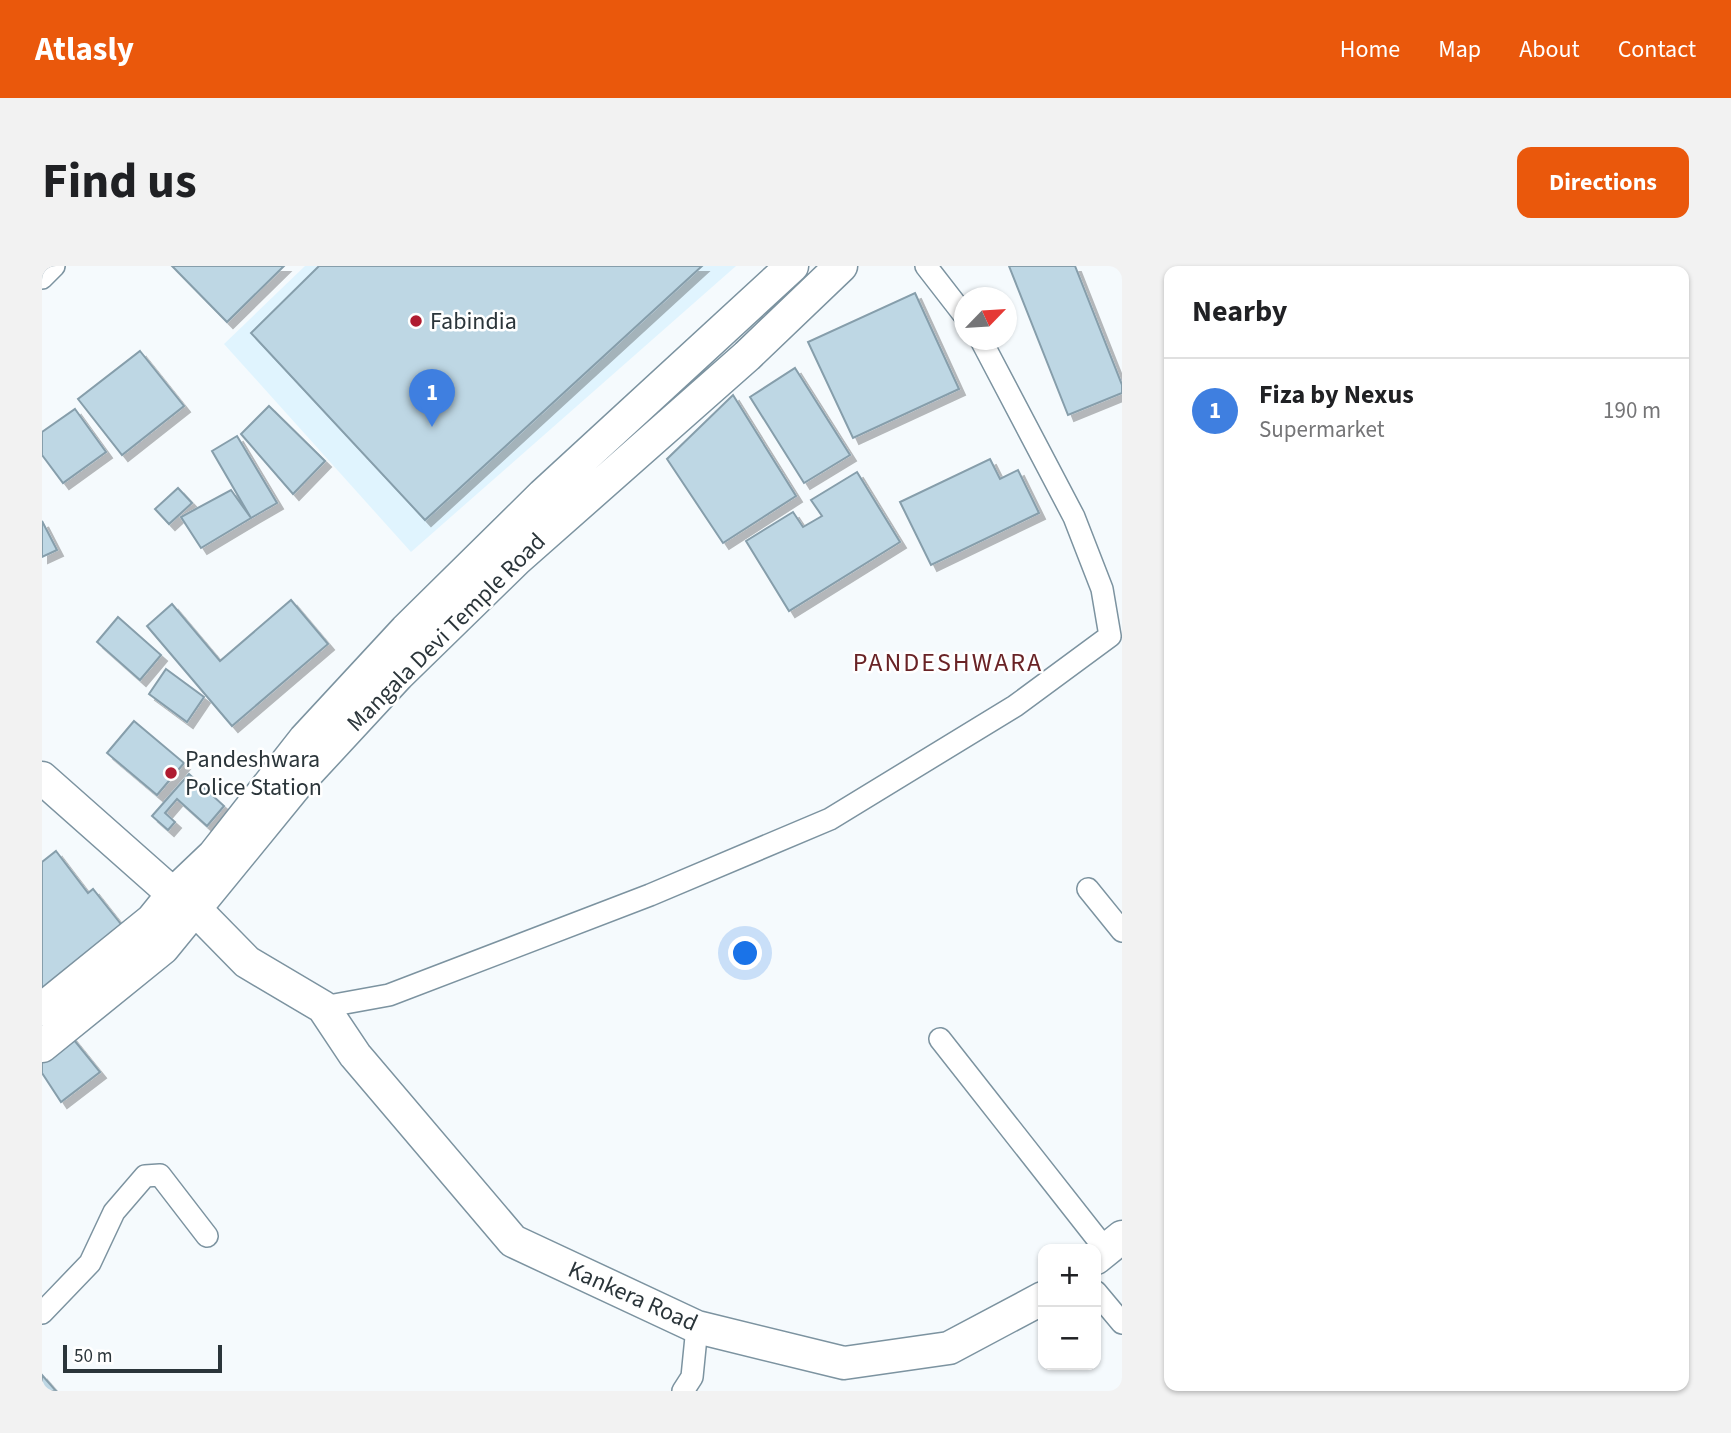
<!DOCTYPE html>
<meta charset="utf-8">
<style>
:root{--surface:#fff;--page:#f2f2f2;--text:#202124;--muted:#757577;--line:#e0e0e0;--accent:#ea580c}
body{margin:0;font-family:"Source Sans 3",sans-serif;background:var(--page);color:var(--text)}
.controls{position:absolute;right:21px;bottom:21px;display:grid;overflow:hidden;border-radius:14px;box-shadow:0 2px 5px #0004}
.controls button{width:63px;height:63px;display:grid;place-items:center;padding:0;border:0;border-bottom:2px solid var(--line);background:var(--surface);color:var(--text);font:35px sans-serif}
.compass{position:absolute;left:912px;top:21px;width:63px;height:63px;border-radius:50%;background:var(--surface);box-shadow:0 2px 5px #0004;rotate:65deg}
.scale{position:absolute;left:21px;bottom:18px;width:159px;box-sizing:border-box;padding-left:7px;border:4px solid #2b353a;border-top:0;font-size:19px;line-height:24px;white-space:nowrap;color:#2b353a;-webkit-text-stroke:5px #fff;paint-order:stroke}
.you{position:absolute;left:704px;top:688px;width:24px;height:24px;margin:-18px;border:5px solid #fff;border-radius:50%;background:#1a73e8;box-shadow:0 0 0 10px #1a73e833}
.badge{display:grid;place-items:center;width:46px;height:46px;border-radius:50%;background:var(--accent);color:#fff;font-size:23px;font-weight:700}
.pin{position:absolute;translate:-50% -58px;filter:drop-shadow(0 2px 4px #0008)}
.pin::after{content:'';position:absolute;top:37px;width:24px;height:21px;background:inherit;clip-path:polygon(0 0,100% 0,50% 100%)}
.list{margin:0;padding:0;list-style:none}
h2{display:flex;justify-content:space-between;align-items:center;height:91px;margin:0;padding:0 28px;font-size:30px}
h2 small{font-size:23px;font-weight:400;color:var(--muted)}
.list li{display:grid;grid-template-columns:46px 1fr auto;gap:21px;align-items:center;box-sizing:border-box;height:105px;padding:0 28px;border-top:2px solid var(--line)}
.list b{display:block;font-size:26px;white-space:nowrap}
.list p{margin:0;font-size:23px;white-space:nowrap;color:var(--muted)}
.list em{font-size:23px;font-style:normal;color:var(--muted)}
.map{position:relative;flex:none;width:1080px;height:1125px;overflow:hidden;border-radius:14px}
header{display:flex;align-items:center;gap:42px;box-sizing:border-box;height:98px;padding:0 35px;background:var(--accent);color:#fff}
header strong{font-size:33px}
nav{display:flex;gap:38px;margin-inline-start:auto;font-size:24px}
.intro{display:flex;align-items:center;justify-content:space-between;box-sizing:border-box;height:168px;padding:0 42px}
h1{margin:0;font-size:49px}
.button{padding:18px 32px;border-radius:14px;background:var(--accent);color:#fff;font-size:24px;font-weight:700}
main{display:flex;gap:42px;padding:0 42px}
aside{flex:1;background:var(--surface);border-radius:14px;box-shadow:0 2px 5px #0004}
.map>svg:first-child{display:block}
.built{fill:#e0f4fe}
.building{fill:#bed7e4;stroke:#869eab;stroke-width:2;filter:url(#shadow)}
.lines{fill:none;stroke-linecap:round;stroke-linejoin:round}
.street-casing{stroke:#7c93a0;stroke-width:24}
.secondary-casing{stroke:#7c93a0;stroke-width:35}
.street{stroke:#fff;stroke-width:21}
.secondary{stroke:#fff;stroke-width:32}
.poi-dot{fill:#af1b30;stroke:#fff;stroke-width:2.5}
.labels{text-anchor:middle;stroke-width:5;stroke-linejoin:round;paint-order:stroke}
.poi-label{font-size:24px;fill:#2b353a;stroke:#fff;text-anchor:start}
.street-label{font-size:24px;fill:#2b353a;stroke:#fff}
.neighbourhood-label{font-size:26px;letter-spacing:2px;fill:#692326;stroke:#fff}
</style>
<header>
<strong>Atlasly</strong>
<nav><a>Home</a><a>Map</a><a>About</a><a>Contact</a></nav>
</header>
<div class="intro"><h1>Find us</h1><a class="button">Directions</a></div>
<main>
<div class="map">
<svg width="1080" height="1125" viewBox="0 0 1080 1125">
<defs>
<filter id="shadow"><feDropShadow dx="6" dy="6" stdDeviation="0" flood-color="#0004"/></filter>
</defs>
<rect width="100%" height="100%" fill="#f5fafd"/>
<path class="built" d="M263 0H694L369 286 182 78Z"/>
<path class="building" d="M130 0H242L185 56Z
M277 0H660L383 254 209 67Z
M967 0H1033L1080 119V127L1026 149Z
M873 27 917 123 811 172 766 76Z
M98 85 142 140 80 189 36 133Z
M753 102 808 189 762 217 708 131Z
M691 129 754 230 681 277 625 193Z
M227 140 283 195 251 228 199 168Z
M33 143 64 186 21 217 0 189V166Z
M195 170 235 237 209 252 170 185Z
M948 193 958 213 976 204 997 247 889 299 858 236Z
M815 206 858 276 747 345 704 275 751 246 761 261 780 250 769 234Z
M136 222 150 237 127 258 113 243Z
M189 224 209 252 159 282 139 251Z
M0 255 15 284 0 291Z
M249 334 286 378 190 460 105 360 130 338 178 395Z
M76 351 119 389 98 414 55 376Z
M124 403 162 431 145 456 107 428Z
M92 455 142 497 115 529 65 487Z
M147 508 182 540 165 560 135 533 123 547 133 556 126 564 110 550Z
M14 585 46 627 51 623 82 662 0 726V596Z
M28 769 58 806 19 836 0 807V790Z
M0 1109 14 1125H0Z"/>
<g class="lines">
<g class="street-casing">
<path id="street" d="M884 0 922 49
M0 12 12 0
M1046 623 1080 665
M281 741 347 729 608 629 788 553 973 440 1068 370 1060 323 1032 251 939 74
M898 773 1064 984
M1054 1026 1080 1057
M0 1047 48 997 72 946 103 910 118 909 165 970
M641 1125 650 1111 655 1061"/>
</g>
<g class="secondary-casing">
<path id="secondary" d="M0 512 131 628 154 644 205 696 281 741 313 789 471 975 655 1061 802 1097 907 1082 1001 1032
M0 743 110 654 131 628 172 589 263 473 364 364 501 229 750 0
M0 780 121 682 255 518 356 409 474 294 705 90 799 0
M1054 992 1080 971"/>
</g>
<use href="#street" class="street"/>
<use href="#secondary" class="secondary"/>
</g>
<g class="poi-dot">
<circle cx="374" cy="55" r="7"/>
<circle cx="129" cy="507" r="7"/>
</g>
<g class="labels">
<g class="poi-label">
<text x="388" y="63">Fabindia</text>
<text x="143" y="501">Pandeshwara<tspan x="143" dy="28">Police Station</tspan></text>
</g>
<g class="street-label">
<text transform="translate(404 366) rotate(-45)" y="8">Mangala Devi Temple Road</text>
<text transform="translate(591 1030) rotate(24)" y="8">Kankera Road</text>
</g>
<g class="neighbourhood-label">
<text x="906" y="405">PANDESHWARA</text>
</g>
</g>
</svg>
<div class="controls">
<button>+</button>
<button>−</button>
</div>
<svg class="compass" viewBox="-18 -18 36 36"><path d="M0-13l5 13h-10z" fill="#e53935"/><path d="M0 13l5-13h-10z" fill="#757577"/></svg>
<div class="scale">50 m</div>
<div class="you"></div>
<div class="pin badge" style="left:390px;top:161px;background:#3f7fe0">1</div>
</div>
<aside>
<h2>Nearby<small></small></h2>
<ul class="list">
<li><span class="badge" style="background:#3f7fe0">1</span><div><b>Fiza by Nexus</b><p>Supermarket</p></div><em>190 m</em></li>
</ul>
</aside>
</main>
